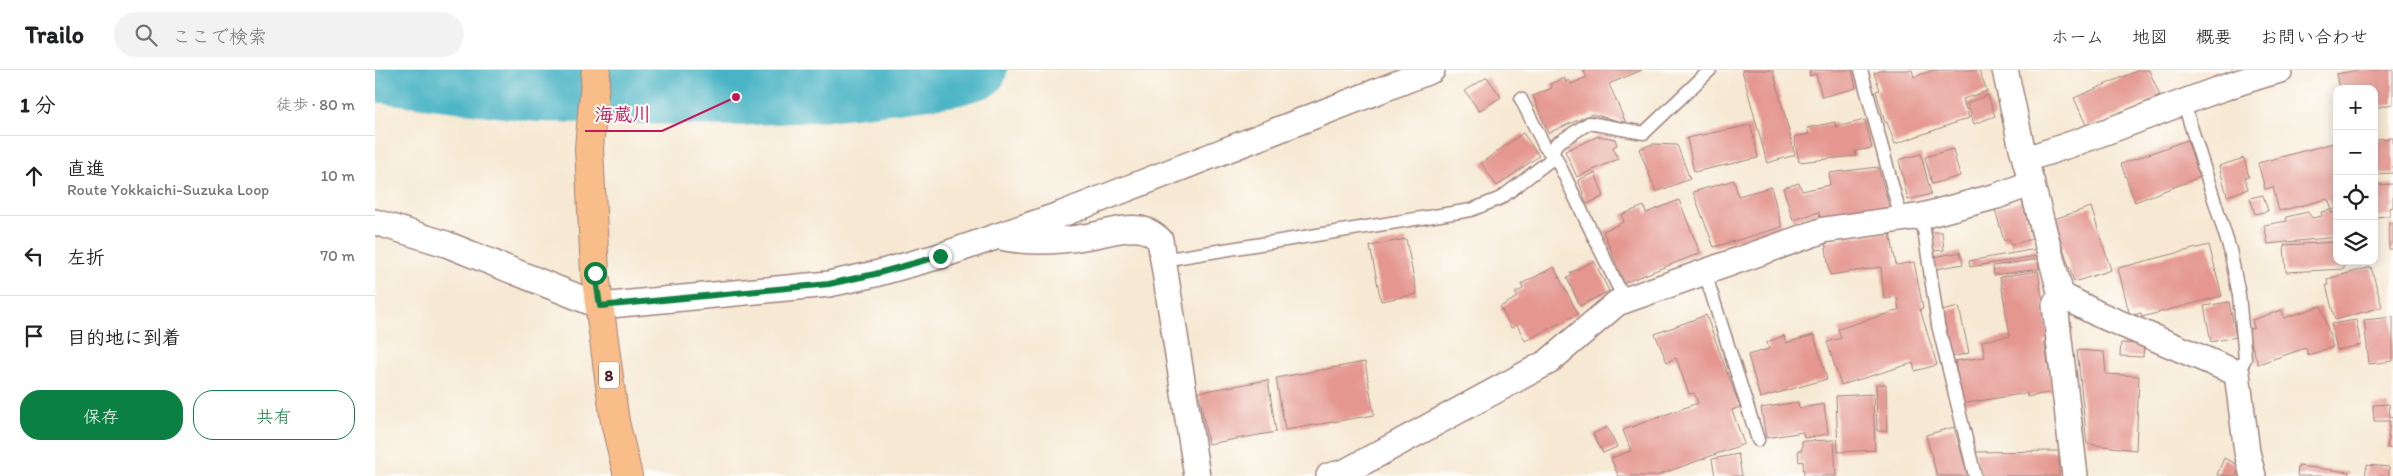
<!DOCTYPE html>
<html lang="ja">
<meta charset="utf-8">
<style>
:root{--surface:#fff;--page:#f2f2f2;--text:#202124;--muted:#757577;--line:#e0e0e0;--accent:#0b8043}
body{margin:0;font-family:Itim,"Klee One",sans-serif;background:var(--page);color:var(--text)}
.controls{position:absolute;right:15px;top:15px;display:grid;overflow:hidden;border-radius:10px;box-shadow:0 2px 12px #0003}
.controls button{width:45px;height:45px;display:grid;place-items:center;padding:0;border:0;border-bottom:1px solid var(--line);background:var(--surface);color:var(--text);font:25px sans-serif}
.stop{position:absolute;width:15px;height:15px;margin:-11px;border:4px solid #0b8043;border-radius:50%;background:#fff}
.stop.end{background:#0b8043;border-color:#fff;box-shadow:0 1px 5px #0008}
.list{margin:0;padding:0;list-style:none}
h2{display:flex;justify-content:space-between;align-items:center;height:65px;margin:0;padding:0 20px;font-size:21px}
h2 small{font-size:16px;font-weight:400;color:var(--muted)}
.list li{display:grid;grid-template-columns:32px 1fr auto;gap:15px;align-items:center;box-sizing:border-box;height:80px;padding:0 20px;border-top:1px solid var(--line)}
.list b{display:block;font-size:19px;white-space:nowrap}
.list p{margin:0;font-size:16px;white-space:nowrap;color:var(--muted)}
.list em{font-size:16px;font-style:normal;color:var(--muted)}
.actions{display:flex;gap:10px;padding:15px 20px}
.actions a{flex:1;padding:11px 0;border:1px solid var(--accent);border-radius:20px;text-align:center;font-size:18px;color:var(--accent)}
.actions .main{background:var(--accent);color:#fff}
.icon{flex:none;width:28px;height:28px;fill:none;stroke:currentColor;stroke-width:2;stroke-linecap:round;stroke-linejoin:round}
.map{position:relative;flex:none;width:2018px;height:406px;overflow:hidden}
header{display:flex;align-items:center;gap:30px;box-sizing:border-box;height:70px;padding:0 25px;background:var(--surface);border-bottom:1px solid var(--line)}
header strong{font-size:24px}
nav{display:flex;gap:28px;margin-inline-start:auto;font-size:18px}
.search{width:350px;height:45px;background:var(--page);display:flex;align-items:center;gap:12px;box-sizing:border-box;padding:0 18px;border-radius:28px;color:var(--muted);font-size:19px}
main{display:flex}
aside{flex:1;background:var(--surface)}
.map>svg:first-child{display:block}
.lines{fill:none;stroke-linecap:round;stroke-linejoin:round}
.river{stroke:#48b4c5;stroke-width:58}
.building{fill:#e4968f}
.lane-casing{stroke:#a0847e;stroke-width:15}
.street-casing{stroke:#a0847e;stroke-width:28}
.primary-casing{stroke:#a0847e;stroke-width:30}
.lane{stroke:#fff;stroke-width:12}
.street{stroke:#fff;stroke-width:25}
.primary{stroke:#f8bd89;stroke-width:28}
.route{stroke:#0b8043;stroke-width:6}
.labels{text-anchor:middle;stroke-width:4;stroke-linejoin:round;paint-order:stroke}
.shield{fill:#fdfcf7;stroke:#806168;stroke-width:1}
.shield-label{font-size:16px;font-weight:bold;fill:#4a1f2b}
.leader{fill:none;stroke:#c2185b;stroke-width:2}
.callout-dot{fill:#c2185b;stroke:#fdfcf7;stroke-width:2}
.callout-label{font-size:19px;text-anchor:middle;font-weight:bold;fill:#c2185b;stroke:#fdfcf7;stroke-width:4;stroke-linejoin:round;paint-order:stroke}
</style>
<header>
<strong>Trailo</strong>
<div class="search"><svg class="icon" aria-label="search" viewBox="0 0 24 24"><circle cx="10" cy="10" r="6"/><path d="M15 15l6 6"/></svg>ここで検索</div>
<nav><a>ホーム</a><a>地図</a><a>概要</a><a>お問い合わせ</a></nav>
</header>
<main>
<aside>
<h2>1 分<small>徒歩 · 80 m</small></h2>
<ul class="list">
<li><svg class="icon" aria-label="ahead" viewBox="0 0 24 24"><path d="M12 20V5M6 11l6-6 6 6"/></svg><div><b>直進</b><p>Route Yokkaichi-Suzuka Loop</p></div><em>10 m</em></li>
<li><svg class="icon" aria-label="left" viewBox="0 0 24 24"><path d="M17 20v-9H6M10 6l-5 5 5 5"/></svg><div><b>左折</b></div><em>70 m</em></li>
<li><svg class="icon" aria-label="arrive" viewBox="0 0 24 24"><path d="M6 21V4h12l-3 4 3 4H6"/></svg><div><b>目的地に到着</b></div></li>
</ul>
<div class="actions"><a class="main">保存</a><a>共有</a></div>
</aside>
<div class="map">
<svg width="2018" height="406" viewBox="0 0 2018 406">
<rect width="100%" height="100%" fill="#fdfcf7"/>
<filter id="ink" filterUnits="userSpaceOnUse"><feTurbulence type="fractalNoise" baseFrequency=".02" numOctaves="2"/><feDisplacementMap in="SourceGraphic" scale="10" xChannelSelector="R" yChannelSelector="G"/><feConvolveMatrix kernelMatrix="1 2 1 2 8 2 1 2 1" color-interpolation-filters="sRGB"/></filter>
<filter id="wash" filterUnits="userSpaceOnUse"><feTurbulence type="fractalNoise" baseFrequency=".0096" numOctaves="4" result="noise"/><feDisplacementMap in="SourceGraphic" scale="20" xChannelSelector="R" yChannelSelector="G"/><feGaussianBlur stdDeviation="1.12" result="paint"/><feColorMatrix in="noise" values="0 0 0 0 0 0 0 0 0 0 0 0 0 0 0 0 0 1.4 0 .05"/><feComposite in="paint" operator="in"/></filter>
<g filter="url(#wash)">
<rect width="100%" height="100%" fill="#f6e8d2"/>
<g class="lines">
<path class="river" d="M0 3 163 23 361 27 454 22 579 7 603 0"/>
</g>
<g id="blocks">
<path class="building" d="M1208 0H1267L1234 14 1251 53 1217 44 1173 63 1158 26 1177 18 1175 14 1189 8 1191 12 1194 10 1196 14 1212 7Z
M1367 0H1398L1420 85 1392 93Z
M1434 0H1477L1481 18 1447 27 1441 4 1435 6Z
M1508 0H1537L1539 7 1558 0H1604L1612 21 1588 29 1594 48 1520 74 1512 52 1510 53 1501 21 1505 20 1499 3Z
M1764 0H1774L1785 26 1712 57 1699 28Z
M1983 0H2018V34L1999 38V19H1964L1961 4Z
M1112 7 1126 27 1104 41 1090 21Z
M1613 25 1620 46 1599 54 1592 33Z
M1490 50 1497 78 1480 81 1481 86 1424 92 1419 67 1434 64 1432 58 1460 52 1461 57Z
M1376 55 1383 88 1319 102 1312 68Z
M1148 63 1164 86 1122 116 1106 93Z
M1224 66 1240 69 1242 75 1238 77 1243 89 1202 107 1190 81Z
M2018 68V103L1999 104V69Z
M1812 70 1825 107 1760 132 1746 94Z
M1962 72V138L1957 140 1953 129 1904 141 1898 117 1890 119 1883 93Z
M1278 74 1302 75 1315 109 1281 122 1264 79Z
M1578 79 1585 106 1557 114 1550 87Z
M1546 84 1556 124 1533 130 1524 90Z
M1869 88 1874 107 1870 108 1873 119 1852 126 1844 96Z
M1503 97 1515 139 1445 148 1444 142 1418 150 1408 118 1424 113 1427 121 1455 115 1454 103Z
M1220 103 1229 126 1212 134 1203 110Z
M1359 110 1363 126 1396 117 1407 157 1339 177 1318 122Z
M2018 114V137L2015 138V146L1999 147V115Z
M1888 125 1893 141 1880 144 1875 128Z
M1304 130 1325 183 1249 213 1228 161 1249 152 1246 145 1269 136 1271 143Z
M1647 131 1657 169 1636 175 1634 169 1629 171 1620 139Z
M1716 137 1736 200 1699 212 1679 149Z
M1956 140V143L1962 142V167L1893 174 1889 155 1912 151 1911 147 1933 142 1937 148 1947 146 1946 142Z
M2014 153H2018V179H2014Z
M1515 162 1521 195 1539 192 1548 238 1545 239 1562 295 1540 301 1538 293 1466 315 1452 272 1466 268 1463 259 1524 240 1522 227 1509 229 1506 197 1455 205 1450 171Z
M1556 162H1567L1569 180 1558 181Z
M1031 169 1042 224 1006 231 995 176Z
M1962 172V191H1968L1969 199 1911 202 1909 175Z
M1834 175 1847 226 1767 247 1766 243 1755 246 1743 198Z
M1661 179 1662 186 1595 197 1594 191Z
M1585 182 1588 194 1561 199 1559 187Z
M1663 189 1664 199 1619 205 1618 196Z
M1219 191 1234 221 1205 236 1192 208 1197 206 1195 203Z
M1179 197 1203 244 1150 271 1142 255 1136 258 1125 237 1143 227 1140 223 1148 219 1146 214Z
M1996 197 2007 237 1960 250 1951 215H1953L1952 209Z
M1663 201 1674 270 1669 271 1678 322 1652 327V323L1586 334 1580 291 1610 287 1607 271 1635 266 1625 207Z
M1854 232 1861 267 1836 272 1829 236Z
M1946 236 1958 277 1933 285 1931 278 1883 294 1872 260 1879 258 1877 250 1907 240 1909 248Z
M1584 237 1594 283 1577 287 1567 241Z
M1331 245 1365 337 1357 340 1369 374 1281 406H1243L1236 388 1256 381 1248 360 1323 333 1319 323 1314 324 1301 288 1292 292 1280 264Z
M2018 247V291L1994 294 1989 250Z
M1981 250 1986 275 1962 280 1956 254Z
M1439 265 1452 309 1385 328 1373 285 1394 279 1392 272 1409 266 1411 273Z
M1746 273 1769 274 1768 287 1745 286Z
M1702 280 1729 282 1731 304 1764 306 1761 380 1712 374Z
M990 292 999 345 910 360 901 308Z
M893 310 901 362 833 374 824 322Z
M1501 314H1511L1512 361H1502Z
M1498 324 1500 380 1463 382 1461 326Z
M1423 332 1424 338 1449 334 1453 364 1429 368 1428 362 1391 368 1386 338Z
M2014 334 2015 347 2018 348V378H2012L2015 351H1999L1998 335Z
M1232 357 1242 377 1228 383 1218 364Z
M1579 357 1593 406H1562L1551 365Z
M1459 370 1461 406H1429L1428 391 1424 392 1423 380H1427V371Z
M1684 381V406H1606L1599 382Z
M1363 384 1367 406H1340L1337 389Z
M1849 388 1866 396 1861 406 1842 405Z
M1992 395 2014 397V406H1990Z
M1923 396 1974 402 1973 406H1922Z"/>
</g>
</g>
<g filter="url(#ink)">
<use href="#blocks" fill-opacity="0" stroke="#a0847e" stroke-width="1"/>
<g class="lines">
<g class="lane-casing">
<path id="lane" d="M1486 0 1526 148
M1146 29 1170 77 1181 88 1250 231
M1808 31 1855 180 1864 225 1870 289 1862 303
M1547 146 1563 255 1600 406
M787 190 1096 140 1126 128 1174 91 1181 74 1214 53 1269 63 1335 0
M1330 203 1383 370"/>
</g>
<g class="street-casing">
<path id="street" d="M1630 0 1646 74 1686 225 1680 235 1700 406
M1650 89C1737 64 1818 24 1905 0
M0 152 71 174 225 236 454 214 500 204 565 186 687 144 1057 0
M630 168C657 173 688 171 715 166 732 163 748 157 765 159 774 161 778 164 785 170L822 406
M1686 225 1723 244 1862 303 1872 382 1878 406
M954 406 970 402 1173 292 1242 233 1449 160 1547 146 1622 126 1657 113"/>
</g>
<g class="primary-casing">
<path id="primary" d="M221 0 214 78 220 203 240 352 253 406"/>
</g>
<use href="#lane" class="lane"/>
<use href="#street" class="street"/>
<use href="#primary" class="primary"/>
</g>
</g>
<g class="lines" filter="url(#ink)">
<path class="route" d="M220 203 225 236 454 214 500 204 565 186"/>
</g>
<g class="labels">
<rect class="shield" x="224" y="291.5" width="20" height="27" rx="4"/>
<g class="shield-label">
<text x="234" y="311">8</text>
</g>
</g>
<path class="leader" d="M361 27L287 61H210"/>
<circle class="callout-dot" cx="361" cy="27" r="5"/>
<g class="callout-label">
<text x="248" y="51">海蔵川</text>
</g>
</svg>
<div class="controls">
<button>+</button>
<button>−</button>
<button><svg class="icon" aria-label="locate" viewBox="0 0 24 24"><circle cx="12" cy="12" r="6"/><path d="M12 2v4M12 18v4M2 12h4M18 12h4"/></svg></button>
<button><svg class="icon" aria-label="layers" viewBox="0 0 24 24"><path d="M12 4l9 5-9 5-9-5zM3 14l9 5 9-5"/></svg></button>
</div>
<div class="stop" style="left:220px;top:203px"></div>
<div class="stop end" style="left:565px;top:186px"></div>
</div>
</main>
